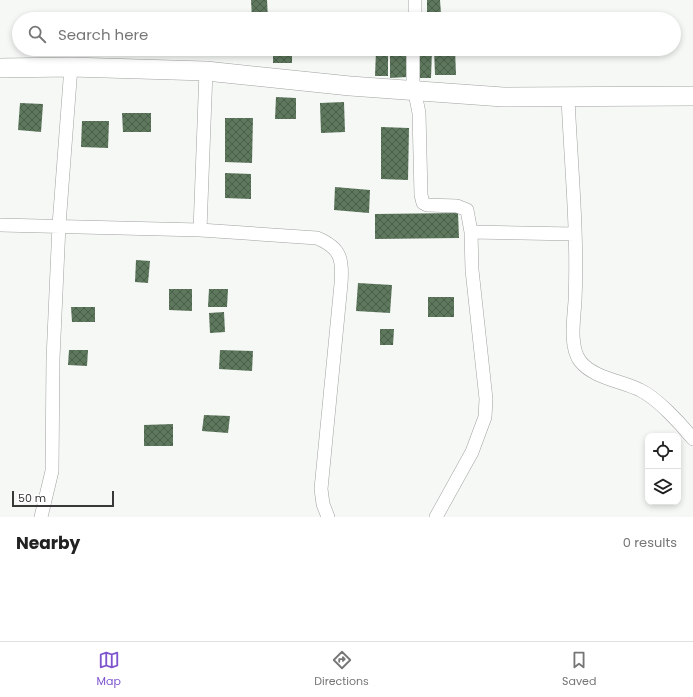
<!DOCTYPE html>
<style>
:root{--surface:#fff;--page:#f2f2f2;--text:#222;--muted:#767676;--line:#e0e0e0;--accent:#7d54ce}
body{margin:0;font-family:Poppins,sans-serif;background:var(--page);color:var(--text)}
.controls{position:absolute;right:12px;bottom:12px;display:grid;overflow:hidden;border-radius:8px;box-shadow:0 2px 6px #0003}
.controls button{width:36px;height:36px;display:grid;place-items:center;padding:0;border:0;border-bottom:1px solid var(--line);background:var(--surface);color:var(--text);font:20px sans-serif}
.scale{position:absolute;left:12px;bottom:10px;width:102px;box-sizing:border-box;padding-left:4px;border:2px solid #373837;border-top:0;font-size:11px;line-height:14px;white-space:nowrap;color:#373837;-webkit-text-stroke:3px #fff;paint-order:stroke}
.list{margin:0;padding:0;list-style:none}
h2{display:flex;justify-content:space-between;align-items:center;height:52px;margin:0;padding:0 16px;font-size:17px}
h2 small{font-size:13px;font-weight:400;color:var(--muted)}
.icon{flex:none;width:22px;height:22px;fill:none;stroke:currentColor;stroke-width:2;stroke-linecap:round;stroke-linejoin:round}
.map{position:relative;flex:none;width:693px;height:517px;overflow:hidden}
.search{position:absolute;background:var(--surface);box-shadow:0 2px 6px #0003;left:12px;right:12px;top:12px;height:44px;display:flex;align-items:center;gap:10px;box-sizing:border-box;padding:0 14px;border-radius:22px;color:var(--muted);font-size:15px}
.sheet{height:124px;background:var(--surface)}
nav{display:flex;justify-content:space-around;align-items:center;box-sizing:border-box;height:56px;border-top:1px solid var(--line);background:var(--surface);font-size:11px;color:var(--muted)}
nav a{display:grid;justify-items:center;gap:2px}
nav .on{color:var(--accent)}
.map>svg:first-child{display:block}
.building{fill:url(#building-cross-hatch)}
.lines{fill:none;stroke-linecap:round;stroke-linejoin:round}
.street-casing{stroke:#9fa29f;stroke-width:14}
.secondary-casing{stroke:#9fa29f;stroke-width:20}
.street{stroke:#fff;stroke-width:13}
.secondary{stroke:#fff;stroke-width:19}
</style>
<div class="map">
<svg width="693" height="517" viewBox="0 0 693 517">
<defs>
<pattern id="building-cross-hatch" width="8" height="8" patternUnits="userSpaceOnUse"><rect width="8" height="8" fill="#5e785e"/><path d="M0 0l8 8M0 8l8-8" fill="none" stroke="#4a5e4a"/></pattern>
</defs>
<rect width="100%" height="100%" fill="#f5f8f5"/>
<path class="building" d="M251 0H267L268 19H252Z
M427 0H440L441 14H427Z
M187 49H209L208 55 187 54Z
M273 49H292V63H273Z
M419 49 432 50 431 78H418Z
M434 49H455L456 75H435Z
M376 51H388V76H375Z
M406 55 407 77 390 78V56Z
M276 97 296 98V119H275Z
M344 102 345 132 321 133 320 103Z
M20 103 43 104 41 132 18 130Z
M122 113H151V132H123Z
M225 118H253L252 163 225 162Z
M82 121H109L108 148 81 147Z
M381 127 409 128 408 180 381 179Z
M225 173 251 174V199L225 198Z
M335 187 370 190 369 213 334 210Z
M458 213 459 238 375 239V214Z
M136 260 150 261 148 283 135 282Z
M358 283 392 285 390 313 356 311Z
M169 289H192V311L169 310Z
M209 289H228L227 307H208Z
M428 297H454V317H428Z
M71 307H95V322H72Z
M224 312 225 332 210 333 209 313Z
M380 329H394L393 345H380Z
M69 350H88L87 366 68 365Z
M220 350 253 351 252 371 219 369Z
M204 415 230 416 228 433 202 431Z
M173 424V446H144V425Z"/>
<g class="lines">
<g class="street-casing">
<path id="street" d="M415 19V0
M413 49V83L419 113 421 195 423 203 427 205 457 206 467 210 471 232 472 270 486 399 485 417 472 452 436 517
M568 98C571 165 578 234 575 301 574 318 569 346 580 361 593 378 622 381 640 390 657 398 681 424 693 439
M0 225 200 230 206 71
M200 230 317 238C341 248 343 259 341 284L321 489 323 504 328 517
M471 232 575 234
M41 517 52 471 53 359 59 225 71 67"/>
</g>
<g class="secondary-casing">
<path id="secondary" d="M0 68 71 67 206 71 350 86 503 97 693 96"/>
</g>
<use href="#street" class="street"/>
<use href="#secondary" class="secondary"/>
</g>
</svg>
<div class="controls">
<button><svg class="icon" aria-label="locate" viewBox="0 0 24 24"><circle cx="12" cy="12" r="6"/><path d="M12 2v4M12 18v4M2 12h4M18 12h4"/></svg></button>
<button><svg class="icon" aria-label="layers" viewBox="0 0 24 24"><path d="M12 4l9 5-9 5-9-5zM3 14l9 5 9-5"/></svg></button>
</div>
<div class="scale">50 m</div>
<div class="search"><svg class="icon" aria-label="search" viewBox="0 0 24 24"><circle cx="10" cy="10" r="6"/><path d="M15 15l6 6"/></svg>Search here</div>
</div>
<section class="sheet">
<h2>Nearby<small>0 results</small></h2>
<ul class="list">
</ul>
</section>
<nav>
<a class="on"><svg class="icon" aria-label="map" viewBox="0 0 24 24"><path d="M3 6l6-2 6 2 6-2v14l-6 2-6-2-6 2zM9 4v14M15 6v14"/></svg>Map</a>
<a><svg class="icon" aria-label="directions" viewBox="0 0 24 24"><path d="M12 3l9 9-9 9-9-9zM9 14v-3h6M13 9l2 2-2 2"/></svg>Directions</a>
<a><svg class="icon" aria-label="saved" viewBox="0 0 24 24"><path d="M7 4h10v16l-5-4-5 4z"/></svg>Saved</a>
</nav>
